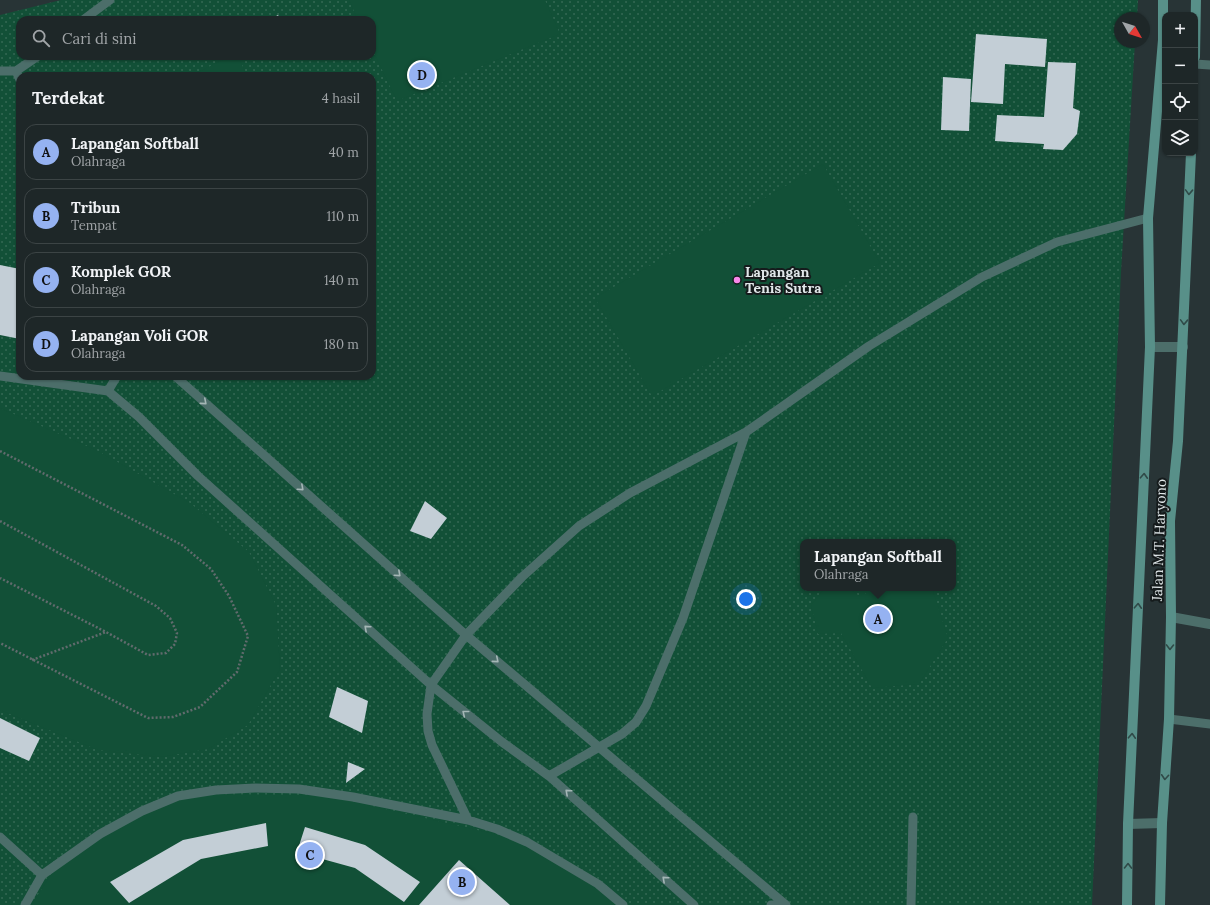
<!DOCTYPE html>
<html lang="id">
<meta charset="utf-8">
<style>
:root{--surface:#1e2728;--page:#2b3334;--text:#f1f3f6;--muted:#a1a5a8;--line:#3c4445;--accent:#95b2f1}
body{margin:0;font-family:Lora,serif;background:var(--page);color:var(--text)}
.controls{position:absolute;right:12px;top:12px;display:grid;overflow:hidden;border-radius:8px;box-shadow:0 1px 3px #0004}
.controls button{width:36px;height:36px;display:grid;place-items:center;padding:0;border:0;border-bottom:1px solid var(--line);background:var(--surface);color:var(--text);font:20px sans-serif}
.compass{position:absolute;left:1114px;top:12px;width:36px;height:36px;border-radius:50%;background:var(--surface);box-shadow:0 1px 3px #0004;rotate:129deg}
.you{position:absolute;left:746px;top:599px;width:14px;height:14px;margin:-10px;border:3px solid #fff;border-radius:50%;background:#1a73e8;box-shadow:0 0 0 6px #1a73e833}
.badge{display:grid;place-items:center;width:26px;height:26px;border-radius:50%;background:var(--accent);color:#111;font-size:13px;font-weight:700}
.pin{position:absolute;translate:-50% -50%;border:2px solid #fff;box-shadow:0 1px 4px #0006}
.popup{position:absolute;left:800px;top:539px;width:156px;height:52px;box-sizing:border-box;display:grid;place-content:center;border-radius:8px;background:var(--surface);filter:drop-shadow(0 1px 3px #0005);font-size:13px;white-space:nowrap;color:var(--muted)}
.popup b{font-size:15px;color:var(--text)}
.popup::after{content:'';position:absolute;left:50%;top:100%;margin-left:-8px;border:8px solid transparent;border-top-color:var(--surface)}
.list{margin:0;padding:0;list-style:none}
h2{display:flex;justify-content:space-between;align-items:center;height:52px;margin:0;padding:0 16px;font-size:17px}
h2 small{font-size:13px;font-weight:400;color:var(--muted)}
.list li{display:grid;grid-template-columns:26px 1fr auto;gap:12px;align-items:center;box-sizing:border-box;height:56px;margin:0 8px 8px;padding:0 8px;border:1px solid var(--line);border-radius:12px}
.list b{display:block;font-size:15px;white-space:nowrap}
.list p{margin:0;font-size:13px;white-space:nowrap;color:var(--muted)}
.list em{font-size:13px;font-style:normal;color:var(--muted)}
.icon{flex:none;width:22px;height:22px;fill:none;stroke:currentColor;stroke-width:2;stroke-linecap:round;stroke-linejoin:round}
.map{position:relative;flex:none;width:1210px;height:905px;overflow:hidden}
.search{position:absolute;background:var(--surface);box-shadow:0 1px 3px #0004;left:16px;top:16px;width:360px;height:44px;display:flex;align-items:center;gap:10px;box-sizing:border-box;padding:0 14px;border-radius:12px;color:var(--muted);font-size:15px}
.panel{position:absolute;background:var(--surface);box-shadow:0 1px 3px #0004;left:16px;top:72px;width:360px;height:308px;border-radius:12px}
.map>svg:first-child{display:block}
.park{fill:url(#park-dots);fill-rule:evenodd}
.pitch{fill:#125037}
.building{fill:#c3ced6}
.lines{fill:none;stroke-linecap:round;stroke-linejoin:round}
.path{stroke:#616b6d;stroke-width:2.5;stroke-dasharray:2 2;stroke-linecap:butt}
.lane{stroke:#4c6e6a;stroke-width:9}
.street{stroke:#4c6e6a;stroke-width:10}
.secondary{stroke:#589089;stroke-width:10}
.oneway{stroke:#304a48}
.oneway2{stroke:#a5b7b6}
.poi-dot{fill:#f987e9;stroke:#151b1c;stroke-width:1.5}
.labels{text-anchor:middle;stroke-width:4;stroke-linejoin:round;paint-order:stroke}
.poi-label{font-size:14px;font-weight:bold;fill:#e0e7e9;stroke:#151b1c;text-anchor:start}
.street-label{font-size:14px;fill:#e0e7e9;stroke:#151b1c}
</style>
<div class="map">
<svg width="1210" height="905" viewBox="0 0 1210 905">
<defs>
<pattern id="park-dots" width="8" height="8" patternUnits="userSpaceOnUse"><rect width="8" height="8" fill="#125037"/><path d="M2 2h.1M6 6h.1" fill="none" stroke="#346954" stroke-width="1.8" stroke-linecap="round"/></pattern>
</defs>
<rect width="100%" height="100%" fill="#283436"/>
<path class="park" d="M61 0H1138L1137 18H1120V42H1135L1121 272 1092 905H0V15ZM20 20H372V56H20ZM20 76H372V376H20ZM803 542H953V588H803Z"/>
<path class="pitch" d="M349 0H545L560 34 397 101 372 49V20H358Z
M231 56H238L247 76H190Z
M823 164 880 263 652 396 595 298Z
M0 408 98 451 190 503 249 552 276 605 280 669 248 725 208 749 161 757 98 750 0 710Z
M825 588H849L859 596 879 588H932L948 638 919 684 872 688 841 633 818 634 811 605Z
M189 794 324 795 517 839 602 891 619 905H31L53 872 126 821Z"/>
<path class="building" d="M278 15 281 20H268Z
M976 34 1047 39 1045 67 1005 64 1003 104 971 102Z
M1048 62 1076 63 1073 108 1080 111 1077 134 1063 150 1043 149 1044 144 995 141 997 115 1044 117Z
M943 77 971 79 969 131 941 130Z
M0 265 20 269V339L0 335Z
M425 501 447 518 431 539 410 531Z
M337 687 368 701 362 733 329 717Z
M0 718 40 738 29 761 0 748Z
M348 762 365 769 346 783Z
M266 823 268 846 201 859 129 903 110 882 183 840Z
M305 827 365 845 420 882 404 902 355 868 297 852Z
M459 860 510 905H419Z"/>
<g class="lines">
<path class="path" d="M0 451 182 545 211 569 229 596 248 636 237 672 200 707 173 717 148 718 0 643
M0 521 156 606 170 618 177 633 175 644 166 653 148 655 106 632 0 578
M32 660 106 632"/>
<path class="lane" d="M83 20 110 0
M1195 64 1210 65
M0 71H16
M20 80 16 71 38 56
M0 376 108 391 139 417 198 476 431 685 502 742 549 776 694 905
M175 376 466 635 786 905
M108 391 117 376
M1169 719 1210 724
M549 776 622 734 636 722 646 706 683 618 746 432
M468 820 432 745 428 731 427 714 431 685 466 635 522 577 579 526 630 493 746 432 869 346 982 277 1057 242 1148 218
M0 837 42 875
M25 905 42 875 100 834 142 811 178 796 216 790 255 788 299 789 353 797 468 820 497 829 527 842 598 884 623 905
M771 905H786
M911 905 913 817"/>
<path class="street" d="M1150 347H1183
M1171 617 1210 624
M1128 824 1162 823"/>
<path class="secondary" d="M1195 57 1196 0
M1127 905 1128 824 1150 347 1148 218 1163 40V0
M1160 905 1162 823 1169 719 1171 617 1170 521 1178 441 1191 153"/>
</g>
<defs><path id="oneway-chevron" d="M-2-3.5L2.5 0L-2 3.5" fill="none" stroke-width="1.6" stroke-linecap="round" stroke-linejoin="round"/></defs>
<g class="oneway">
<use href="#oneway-chevron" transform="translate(1189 192) rotate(92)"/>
<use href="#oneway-chevron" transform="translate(1184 322) rotate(92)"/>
<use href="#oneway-chevron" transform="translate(1144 476) rotate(-87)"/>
<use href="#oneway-chevron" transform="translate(1138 606) rotate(-87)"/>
<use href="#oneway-chevron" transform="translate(1170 647) rotate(91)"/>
<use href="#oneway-chevron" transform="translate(1132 736) rotate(-87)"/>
<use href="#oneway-chevron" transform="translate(1165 777) rotate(94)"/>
<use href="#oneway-chevron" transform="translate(1128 866) rotate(-89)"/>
</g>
<g class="oneway2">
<use href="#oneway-chevron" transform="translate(204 402) rotate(41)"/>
<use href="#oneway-chevron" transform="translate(301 488) rotate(42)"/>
<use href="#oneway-chevron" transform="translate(398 574) rotate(42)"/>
<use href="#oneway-chevron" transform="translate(367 628) rotate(-138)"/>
<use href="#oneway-chevron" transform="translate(496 660) rotate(40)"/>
<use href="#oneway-chevron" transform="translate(465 713) rotate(-141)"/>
<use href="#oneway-chevron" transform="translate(568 792) rotate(-138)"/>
<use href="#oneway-chevron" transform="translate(665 879) rotate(-138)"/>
</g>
<circle class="poi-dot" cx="737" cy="280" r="4"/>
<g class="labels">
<g class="poi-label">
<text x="745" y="277">Lapangan<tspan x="745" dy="16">Tenis Sutra</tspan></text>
</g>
<g class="street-label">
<text transform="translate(1159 540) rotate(-88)" y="5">Jalan M.T. Haryono</text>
</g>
</g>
</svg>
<div class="controls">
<button>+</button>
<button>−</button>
<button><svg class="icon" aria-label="locate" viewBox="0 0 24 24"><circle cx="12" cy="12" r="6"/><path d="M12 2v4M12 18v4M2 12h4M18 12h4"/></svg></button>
<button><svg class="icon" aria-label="layers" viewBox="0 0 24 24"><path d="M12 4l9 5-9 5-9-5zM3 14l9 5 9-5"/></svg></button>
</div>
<svg class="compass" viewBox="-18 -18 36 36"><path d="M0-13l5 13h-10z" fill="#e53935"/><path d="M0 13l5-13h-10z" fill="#a1a5a8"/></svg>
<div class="you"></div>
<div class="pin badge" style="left:878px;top:619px">A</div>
<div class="popup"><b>Lapangan Softball</b>Olahraga</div>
<div class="pin badge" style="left:462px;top:882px">B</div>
<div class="pin badge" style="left:310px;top:855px">C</div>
<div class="pin badge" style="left:422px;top:75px">D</div>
<div class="search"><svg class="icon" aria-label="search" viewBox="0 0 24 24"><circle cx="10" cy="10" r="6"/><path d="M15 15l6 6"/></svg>Cari di sini</div>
<section class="panel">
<h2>Terdekat<small>4 hasil</small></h2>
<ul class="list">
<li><span class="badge">A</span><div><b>Lapangan Softball</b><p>Olahraga</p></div><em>40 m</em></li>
<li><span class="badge">B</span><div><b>Tribun</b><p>Tempat</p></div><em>110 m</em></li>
<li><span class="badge">C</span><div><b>Komplek GOR</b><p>Olahraga</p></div><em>140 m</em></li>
<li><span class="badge">D</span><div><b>Lapangan Voli GOR</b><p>Olahraga</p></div><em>180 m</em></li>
</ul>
</section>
</div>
